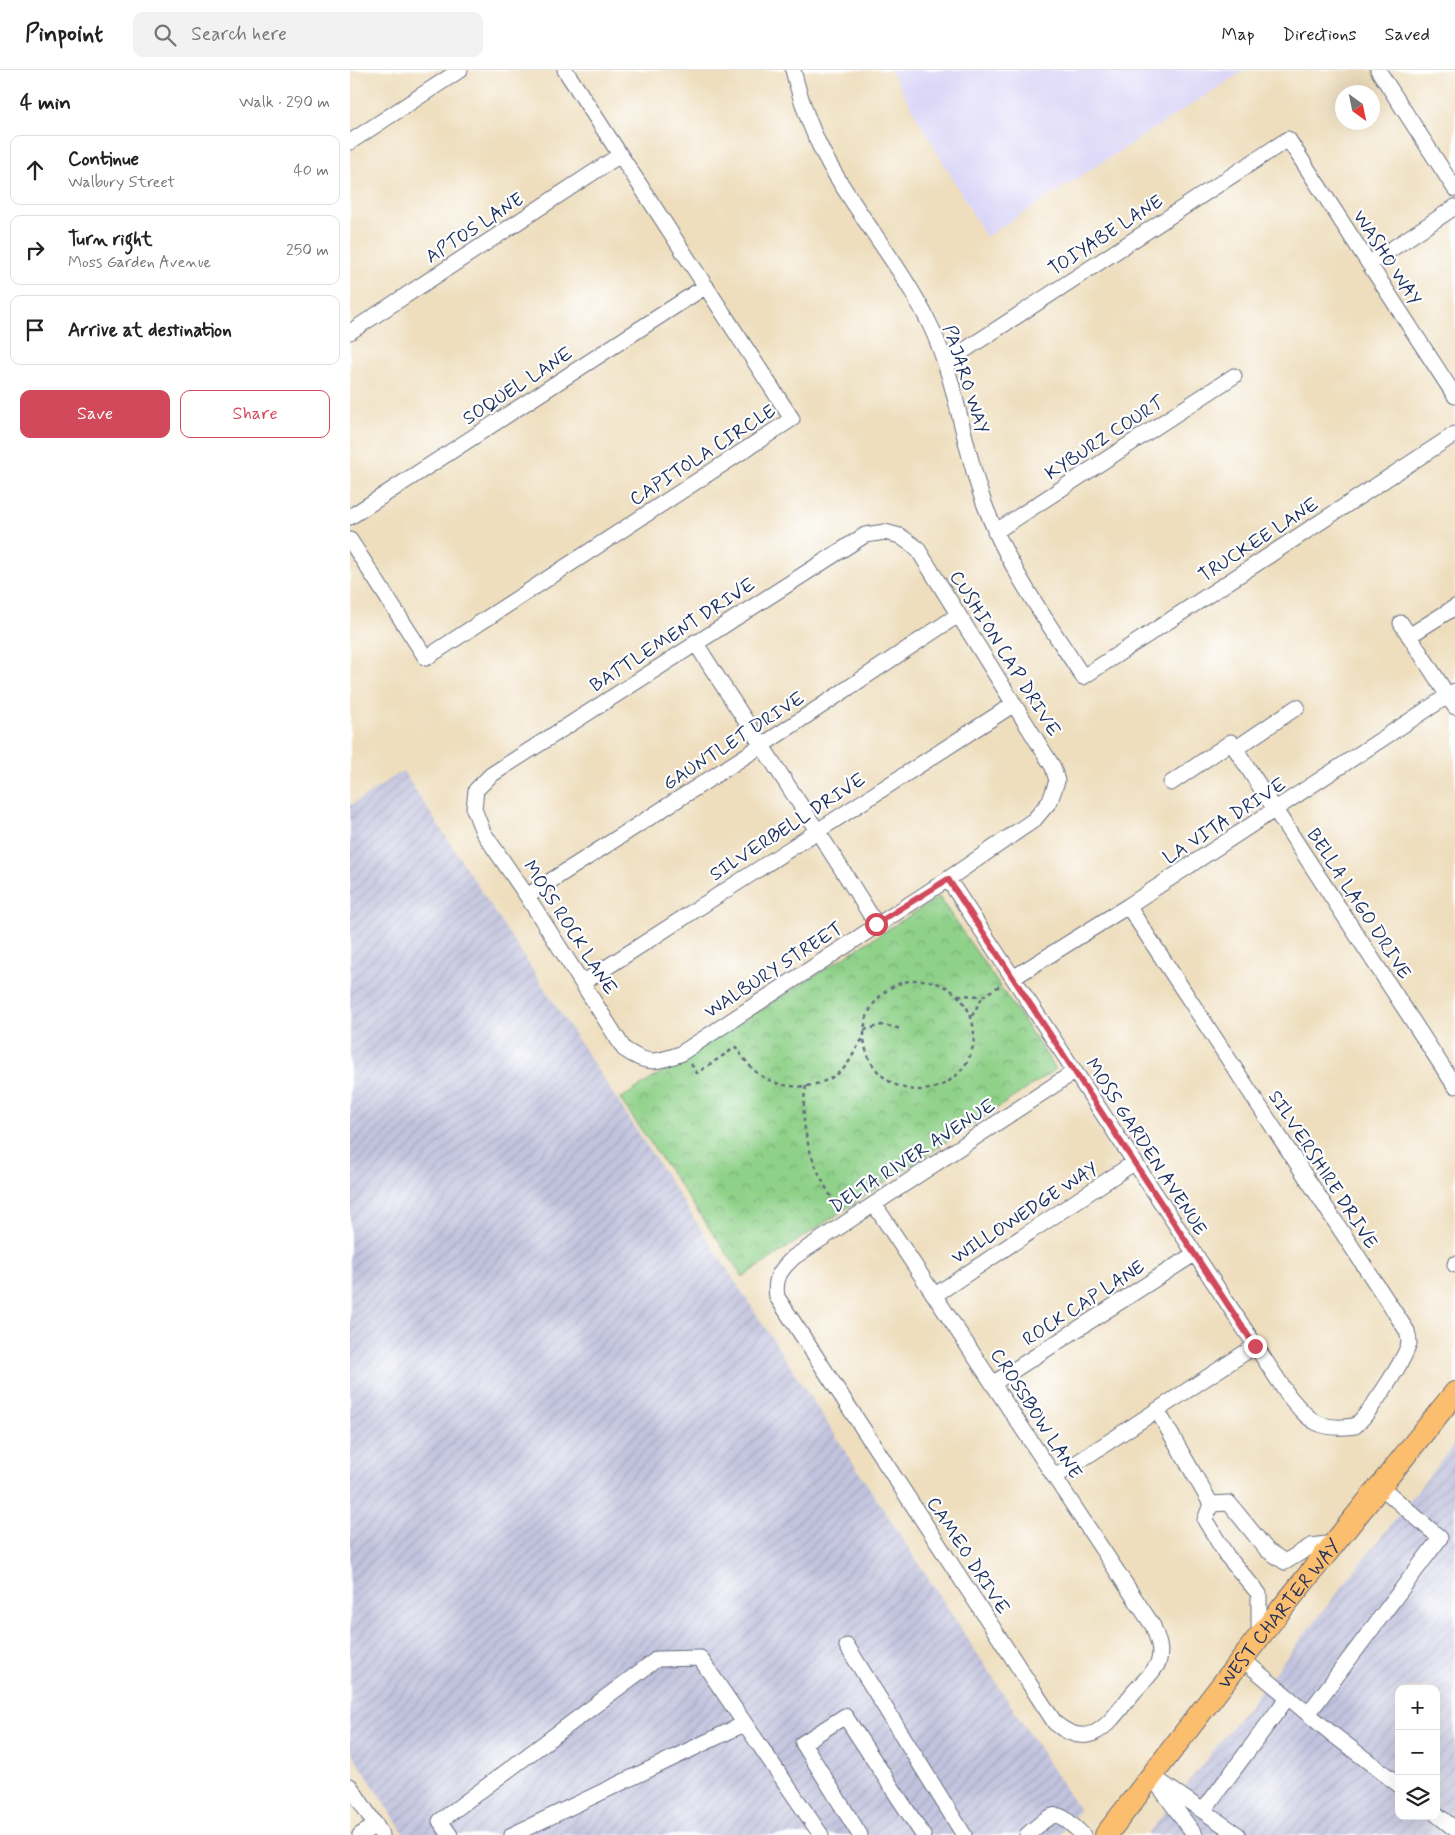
<!DOCTYPE html>
<meta charset="utf-8">
<style>
:root{--surface:#fff;--page:#f2f2f2;--text:#222;--muted:#767676;--line:#e0e0e0;--accent:#d1495b}
body{margin:0;font-family:Mynerve,sans-serif;background:var(--page);color:var(--text)}
.controls{position:absolute;right:15px;bottom:15px;display:grid;overflow:hidden;border-radius:10px;box-shadow:0 5px 20px #0002}
.controls button{width:45px;height:45px;display:grid;place-items:center;padding:0;border:0;border-bottom:1px solid var(--line);background:var(--surface);color:var(--text);font:25px sans-serif}
.compass{position:absolute;left:985px;top:15px;width:45px;height:45px;border-radius:50%;background:var(--surface);box-shadow:0 5px 20px #0002;rotate:147deg}
.stop{position:absolute;width:15px;height:15px;margin:-11px;border:4px solid #d1495b;border-radius:50%;background:#fff}
.stop.end{background:#d1495b;border-color:#fff;box-shadow:0 1px 5px #0008}
.list{margin:0;padding:0;list-style:none}
h2{display:flex;justify-content:space-between;align-items:center;height:65px;margin:0;padding:0 20px;font-size:21px}
h2 small{font-size:16px;font-weight:400;color:var(--muted)}
.list li{display:grid;grid-template-columns:32px 1fr auto;gap:15px;align-items:center;box-sizing:border-box;height:70px;margin:0 10px 10px;padding:0 10px;border:1px solid var(--line);border-radius:10px}
.list b{display:block;font-size:19px;white-space:nowrap}
.list p{margin:0;font-size:16px;white-space:nowrap;color:var(--muted)}
.list em{font-size:16px;font-style:normal;color:var(--muted)}
.actions{display:flex;gap:10px;padding:15px 20px}
.actions a{flex:1;padding:11px 0;border:1px solid var(--accent);border-radius:10px;text-align:center;font-size:18px;color:var(--accent)}
.actions .main{background:var(--accent);color:#fff}
.icon{flex:none;width:28px;height:28px;fill:none;stroke:currentColor;stroke-width:2;stroke-linecap:round;stroke-linejoin:round}
.map{position:relative;flex:none;width:1105px;height:1765px;overflow:hidden}
header{display:flex;align-items:center;gap:30px;box-sizing:border-box;height:70px;padding:0 25px;background:var(--surface);border-bottom:1px solid var(--line)}
header strong{font-size:24px}
nav{display:flex;gap:28px;margin-inline-start:auto;font-size:18px}
.search{width:350px;height:45px;background:var(--page);display:flex;align-items:center;gap:12px;box-sizing:border-box;padding:0 18px;border-radius:10px;color:var(--muted);font-size:19px}
main{display:flex}
aside{flex:1;background:var(--surface)}
.map>svg:first-child{display:block}
.built{fill:#dbd6f7}
.industrial{fill:url(#industrial-furrows);fill-rule:evenodd}
.park{fill:url(#park-crowns);stroke:#558074}
.lines{fill:none;stroke-linecap:round;stroke-linejoin:round}
.minor-casing{stroke:#656c7f;stroke-width:17}
.highway-casing{stroke:#656c7f;stroke-width:24}
.path{stroke:#656c7f;stroke-width:2.5;stroke-dasharray:4 4;stroke-linecap:butt}
.minor{stroke:#fff;stroke-width:15}
.highway{stroke:#fbbd6e;stroke-width:22}
.route{stroke:#d1495b;stroke-width:6}
.labels{text-anchor:middle;stroke-width:4.5;stroke-linejoin:round;paint-order:stroke}
.street-label{font-size:19px;fill:#1b2f5e;stroke:#fff}
</style>
<header>
<strong>Pinpoint</strong>
<div class="search"><svg class="icon" aria-label="search" viewBox="0 0 24 24"><circle cx="10" cy="10" r="6"/><path d="M15 15l6 6"/></svg>Search here</div>
<nav><a>Map</a><a>Directions</a><a>Saved</a></nav>
</header>
<main>
<aside>
<h2>4 min<small>Walk · 290 m</small></h2>
<ul class="list">
<li><svg class="icon" aria-label="ahead" viewBox="0 0 24 24"><path d="M12 20V5M6 11l6-6 6 6"/></svg><div><b>Continue</b><p>Walbury Street</p></div><em>40 m</em></li>
<li><svg class="icon" aria-label="right" viewBox="0 0 24 24"><path d="M7 20v-9h11M14 6l5 5-5 5"/></svg><div><b>Turn right</b><p>Moss Garden Avenue</p></div><em>250 m</em></li>
<li><svg class="icon" aria-label="arrive" viewBox="0 0 24 24"><path d="M6 21V4h12l-3 4 3 4H6"/></svg><div><b>Arrive at destination</b></div></li>
</ul>
<div class="actions"><a class="main">Save</a><a>Share</a></div>
</aside>
<div class="map">
<svg width="1105" height="1765" viewBox="0 0 1105 1765">
<defs>
<pattern id="industrial-furrows" width="10" height="10" patternUnits="userSpaceOnUse" patternTransform="scale(1.25)"><rect width="10" height="10" fill="#c1c2dd"/><path d="M-1 1l2-2M0 10L10 0M9 11l2-2" fill="none" stroke="#a5a7c0"/></pattern>
<pattern id="park-crowns" width="20" height="18" patternUnits="userSpaceOnUse" patternTransform="scale(1.25)"><rect width="20" height="18" fill="#8fd189"/><path d="M2 6a3 3 0 1 1 6 0M12 15a3 3 0 1 1 6 0" fill="none" stroke="#74aa73"/></pattern>
</defs>
<rect width="100%" height="100%" fill="#fff"/>
<filter id="ink" filterUnits="userSpaceOnUse"><feTurbulence type="fractalNoise" baseFrequency=".02" numOctaves="2"/><feDisplacementMap in="SourceGraphic" scale="10" xChannelSelector="R" yChannelSelector="G"/><feConvolveMatrix kernelMatrix="1 2 1 2 8 2 1 2 1" color-interpolation-filters="sRGB"/></filter>
<filter id="wash" filterUnits="userSpaceOnUse"><feTurbulence type="fractalNoise" baseFrequency=".0096" numOctaves="4" result="noise"/><feDisplacementMap in="SourceGraphic" scale="20" xChannelSelector="R" yChannelSelector="G"/><feGaussianBlur stdDeviation="1.12" result="paint"/><feColorMatrix in="noise" values="0 0 0 0 0 0 0 0 0 0 0 0 0 0 0 0 0 1.4 0 .05"/><feComposite in="paint" operator="in"/></filter>
<g filter="url(#wash)">
<rect width="100%" height="100%" fill="#eedebd"/>
<path class="built" d="M540 0H895L636 167Z"/>
<path class="industrial" d="M53 701 729 1740 710 1765H55L0 1680V736Z
M1105 1373V1765H797ZM1049 1619H1086V1746H1049Z"/>
<path class="park" d="M589 827 706 999 393 1207 270 1029Z"/>
</g>
<g filter="url(#ink)">
<g class="lines">
<g class="minor-casing">
<path id="minor" d="M443 0C451 32 462 63 478 92 510 149 554 199 582 259 607 314 613 376 634 433 657 496 697 551 733 607L1105 364
M1028 0 1105 119
M0 72 110 0
M1019 194 1105 137
M0 262 270 85
M595 293 938 69 1105 326
M0 447 356 216
M535 462 550 466 567 478 703 697 707 711 700 731 684 750 598 809 330 984C305 993 297 995 274 979L177 826 133 762 124 739 126 720 141 705 515 465Z
M645 462 884 306
M0 470 76 588 442 349 215 0
M1051 553 1105 637
M1059 566 1105 537
M345 572C405 667 468 759 526 854
M885 679 947 637
M821 713 881 672 1105 1016
M598 809 938 1325C960 1352 969 1361 1005 1356 1019 1344 1055 1290 1059 1273 1059 1269 1058 1265 1057 1261L778 836
M177 826 411 676 608 545
M663 908 778 836 1105 621
M234 912 664 634
M524 1134 803 1556C807 1568 813 1580 808 1593 803 1604 790 1614 783 1623 760 1651 742 1684 705 1653L427 1227C424 1208 430 1200 444 1187L724 1002
M1105 1195V1194
M585 1225 785 1092
M644 1313 844 1184
M807 1340 861 1434
M705 1407 905 1276
M861 1434 879 1433 917 1480 935 1492 961 1476 984 1473
M861 1434 855 1450 877 1486 909 1524V1567
M497 1576 614 1765
M892 1589 981 1663 1049 1715
M958 1644 1090 1468 1030 1416
M802 1706 888 1765
M808 1715 845 1765
M0 1716 32 1765
M853 1741 938 1627
M1086 1744 1105 1759
M10 1765 26 1755
M100 1765 90 1751 307 1589 350 1588 471 1765
M162 1765 394 1654
M510 1765 453 1673 495 1646 573 1765
M677 1765C706 1740 705 1738 733 1765"/>
</g>
<g class="highway-casing">
<g id="highway">
<path id="s1" d="M756 1765 909 1567 1105 1323"/>
</g>
</g>
<path class="path" d="M514 965a55 55 0 1 1 110 0a55 55 0 1 1-110 0Z
M608 925 633 926 651 915
M622 946 633 926
M514 960 532 955 553 959
M341 994 347 1003 386 977C392 986 398 995 406 1002 430 1022 469 1021 492 1000 502 991 505 977 514 968
M456 1016C447 1063 465 1102 490 1141"/>
<use href="#minor" class="minor"/>
<use href="#highway" class="highway"/>
</g>
</g>
<g class="lines" filter="url(#ink)">
<path class="route" d="M526 854 598 809 905 1276"/>
</g>
<g class="labels">
<g class="street-label">
<text transform="translate(124 157) rotate(-33)" y="7">APTOS LANE</text>
<text transform="translate(755 164) rotate(-33)" y="7">TOIYABE LANE</text>
<text transform="translate(1038 187) rotate(57)" y="7">WASHO WAY</text>
<text transform="translate(617 309) rotate(72)" y="7">PAJARO WAY</text>
<text transform="translate(167 315) rotate(-33)" y="7">SOQUEL LANE</text>
<text transform="translate(754 367) rotate(-33)" y="7">KYBURZ COURT</text>
<text transform="translate(352 384) rotate(-33)" y="7">CAPITOLA CIRCLE</text>
<text transform="translate(908 469) rotate(-33)" y="7">TRUCKEE LANE</text>
<text transform="translate(322 564) rotate(-33)" y="7">BATTLEMENT DRIVE</text>
<text transform="translate(656 583) rotate(58)" y="7">CUSHION CAP DRIVE</text>
<text transform="translate(383 670) rotate(-33)" y="7">GAUNTLET DRIVE</text>
<text transform="translate(874 750) rotate(-33)" y="7">LA VITA DRIVE</text>
<text transform="translate(437 756) rotate(-33)" y="7">SILVERBELL DRIVE</text>
<text transform="translate(1010 833) rotate(57)" y="7">BELLA LAGO DRIVE</text>
<text transform="translate(221 857) rotate(57)" y="7">MOSS ROCK LANE</text>
<text transform="translate(423 899) rotate(-33)" y="7">WALBURY STREET</text>
<text transform="translate(797 1076) rotate(57)" y="7">MOSS GARDEN AVENUE</text>
<text transform="translate(562 1085) rotate(-33)" y="7">DELTA RIVER AVENUE</text>
<text transform="translate(974 1099) rotate(57)" y="7">SILVERSHIRE DRIVE</text>
<text transform="translate(674 1142) rotate(-33)" y="7">WILLOWEDGE WAY</text>
<text transform="translate(733 1232) rotate(-33)" y="7">ROCK CAP LANE</text>
<text transform="translate(687 1343) rotate(57)" y="7">CROSSBOW LANE</text>
<text transform="translate(619 1485) rotate(57)" y="7">CAMEO DRIVE</text>
<text dy="7" stroke="none"><textPath href="#s1" startOffset="281">WEST CHARTER WAY</textPath></text>
</g>
</g>
</svg>
<div class="controls">
<button>+</button>
<button>−</button>
<button><svg class="icon" aria-label="layers" viewBox="0 0 24 24"><path d="M12 4l9 5-9 5-9-5zM3 14l9 5 9-5"/></svg></button>
</div>
<svg class="compass" viewBox="-18 -18 36 36"><path d="M0-13l5 13h-10z" fill="#e53935"/><path d="M0 13l5-13h-10z" fill="#767676"/></svg>
<div class="stop" style="left:526px;top:854px"></div>
<div class="stop end" style="left:905px;top:1276px"></div>
</div>
</main>
